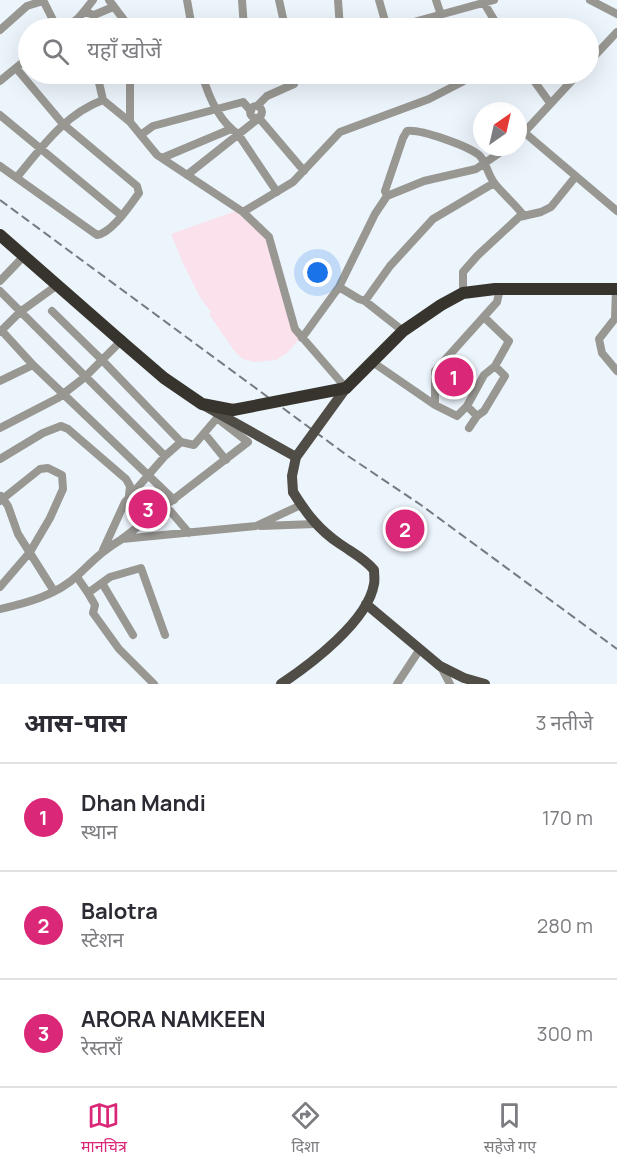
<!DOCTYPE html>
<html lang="hi">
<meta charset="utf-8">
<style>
:root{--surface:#fff;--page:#f7f7f7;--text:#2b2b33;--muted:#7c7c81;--line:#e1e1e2;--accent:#db2777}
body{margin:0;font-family:Manrope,"Noto Sans Devanagari",sans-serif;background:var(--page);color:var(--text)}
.compass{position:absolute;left:473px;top:102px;width:54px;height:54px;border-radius:50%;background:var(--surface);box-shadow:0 6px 24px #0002;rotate:34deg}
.you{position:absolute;left:318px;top:273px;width:21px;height:21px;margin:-15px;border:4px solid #fff;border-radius:50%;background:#1a73e8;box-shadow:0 0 0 9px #1a73e833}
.badge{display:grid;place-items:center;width:39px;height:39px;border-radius:50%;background:var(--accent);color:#fff;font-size:20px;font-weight:700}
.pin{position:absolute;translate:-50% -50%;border:3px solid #fff;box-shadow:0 2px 6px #0006}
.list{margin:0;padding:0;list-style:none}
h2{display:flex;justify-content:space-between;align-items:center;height:78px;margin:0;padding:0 24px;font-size:26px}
h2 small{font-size:20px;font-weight:400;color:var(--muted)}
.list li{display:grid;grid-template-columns:39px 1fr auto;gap:18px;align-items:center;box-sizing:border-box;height:108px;padding:0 24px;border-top:2px solid var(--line)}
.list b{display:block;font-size:22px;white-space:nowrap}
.list p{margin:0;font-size:20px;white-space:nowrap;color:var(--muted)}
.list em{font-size:20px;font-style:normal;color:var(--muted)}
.icon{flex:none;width:33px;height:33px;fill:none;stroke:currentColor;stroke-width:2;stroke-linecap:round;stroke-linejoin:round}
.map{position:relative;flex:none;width:617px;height:684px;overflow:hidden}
.search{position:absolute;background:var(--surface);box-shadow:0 6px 24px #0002;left:18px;right:18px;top:18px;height:66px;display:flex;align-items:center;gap:15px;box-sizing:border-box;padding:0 21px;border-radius:33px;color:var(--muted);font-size:22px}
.sheet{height:402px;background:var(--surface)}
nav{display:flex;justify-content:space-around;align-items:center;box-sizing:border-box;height:84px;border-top:2px solid var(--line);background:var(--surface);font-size:16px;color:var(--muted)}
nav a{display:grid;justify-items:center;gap:3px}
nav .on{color:var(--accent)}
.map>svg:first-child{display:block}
.medical{fill:#fae1eb}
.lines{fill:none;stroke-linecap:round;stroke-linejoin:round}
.minor{stroke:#989792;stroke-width:8}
.major{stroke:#4f4d46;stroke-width:10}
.highway{stroke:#36342c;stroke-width:12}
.rail{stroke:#767b80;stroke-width:2;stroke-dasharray:9 4.5;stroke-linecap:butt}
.major-bridge{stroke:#4f4d46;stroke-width:10}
.highway-bridge{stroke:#36342c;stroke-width:12}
</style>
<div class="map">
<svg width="617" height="684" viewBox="0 0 617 684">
<rect width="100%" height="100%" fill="#ecf4fc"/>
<path class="medical" d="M236 211 268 239 300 338 288 352 276 360 255 362 243 359 235 352 209 314 211 312 200 297 183 263 171 234Z"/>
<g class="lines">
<path class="minor" d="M43 0 57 28
M109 0 130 28
M187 0 192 28
M242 0 244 28
M279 0 285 27
M338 0 340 28
M379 0 387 28
M436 0 441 15
M590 0 617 14
M484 3 499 28
M85 12 94 15 113 7
M63 28C78 22 84 11 93 0
M254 28 284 24
M392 28 494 0
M0 30 27 6 43 1
M588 63 617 32
M97 74 103 100 130 122
M130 74V122L157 155 243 212 269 237 295 329 346 388
M202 74C208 95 219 121 238 134L277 192
M529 74 550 103
M0 81 28 58
M258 105 267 96 294 84 297 74
M250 112a6 6 0 1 1 12 0a6 6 0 1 1-12 0Z
M0 115 122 216
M525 133 617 211
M142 134 153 126 243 102 251 111
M518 139 578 74
M162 158 231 129
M0 166 97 235C112 233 130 205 139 193L137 186 63 124 16 68
M187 175 259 118 304 171
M17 177C42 147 65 114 103 100
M387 196 385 191 403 138 407 131C421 129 468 146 479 155 486 161 488 176 495 184 504 195 515 204 524 216
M243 212 293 182 340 132 429 99 462 82 473 74
M0 281 25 255
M339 287 359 299 365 301 403 331
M0 291 165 456
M463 293V272L477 256 519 217 541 212 551 207 576 176
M365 301 390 266 433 219 494 183
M52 311 102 360 181 442
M617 316 599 339 602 353 617 371
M484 317 509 341 495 366 484 375 467 406 457 416 435 405V371L497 302 500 289
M615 319 616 289
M1 330 33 365 174 500
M0 332 20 312 56 286
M302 338 339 287 375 214 387 196 424 181 476 169 508 147
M371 361 435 405
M0 381 33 365
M467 406 477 416 484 411 505 376 495 366
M0 428 58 398 85 377 121 341
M469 428 477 416
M204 433 226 460
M0 459 43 433 61 426 68 429 126 479 130 486 129 496
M1 496 8 506 18 534 54 591
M0 501 40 469 48 468 62 475 63 489 50 518 30 552 0 587
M166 506 189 533
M261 526 315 524
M122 539 256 526 301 505
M77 577 88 593
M102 583 133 635
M0 609C27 603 57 595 78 575 94 560 102 551 122 539L248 442 217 418 194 445 181 442 165 456 125 502 103 550
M441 667 450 684
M154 684 119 649 93 613 95 605 88 593 110 577 141 568 165 635
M397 684 420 649"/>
<path class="major" d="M205 406 296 457
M366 604 440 666 464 678 485 684
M281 684C311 664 368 621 374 584 375 580 374 574 374 570 364 558 353 553 340 544 319 530 306 513 293 492"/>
<path class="highway" d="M0 235 121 341
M346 388 403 331 441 305 463 293 495 289H617"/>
<path class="rail" d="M0 200 348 456 421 505 617 649"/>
<path class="major-bridge" d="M293 492 292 476 296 457 346 388"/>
<path class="highway-bridge" d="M121 341 164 378 202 404 233 410 346 388"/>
</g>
</svg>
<svg class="compass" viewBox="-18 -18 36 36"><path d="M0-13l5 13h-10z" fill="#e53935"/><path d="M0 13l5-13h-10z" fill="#7c7c81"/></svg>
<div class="you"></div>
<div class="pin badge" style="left:454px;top:377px">1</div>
<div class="pin badge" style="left:405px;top:529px">2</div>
<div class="pin badge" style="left:148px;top:509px">3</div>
<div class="search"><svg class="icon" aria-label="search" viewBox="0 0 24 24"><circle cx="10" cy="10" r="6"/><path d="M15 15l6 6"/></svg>यहाँ खोजें</div>
</div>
<section class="sheet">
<h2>आस-पास<small>3 नतीजे</small></h2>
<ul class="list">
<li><span class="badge">1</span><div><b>Dhan Mandi</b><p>स्थान</p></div><em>170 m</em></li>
<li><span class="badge">2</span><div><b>Balotra</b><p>स्टेशन</p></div><em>280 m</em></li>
<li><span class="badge">3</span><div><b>ARORA NAMKEEN</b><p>रेस्तराँ</p></div><em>300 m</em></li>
</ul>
</section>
<nav>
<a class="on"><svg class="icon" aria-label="map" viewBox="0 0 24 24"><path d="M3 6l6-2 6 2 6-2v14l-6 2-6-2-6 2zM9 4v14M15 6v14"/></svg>मानचित्र</a>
<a><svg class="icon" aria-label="directions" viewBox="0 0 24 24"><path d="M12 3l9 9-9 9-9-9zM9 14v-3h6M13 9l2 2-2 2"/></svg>दिशा</a>
<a><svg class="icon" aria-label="saved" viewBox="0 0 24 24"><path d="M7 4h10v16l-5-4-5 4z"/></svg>सहेजे गए</a>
</nav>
